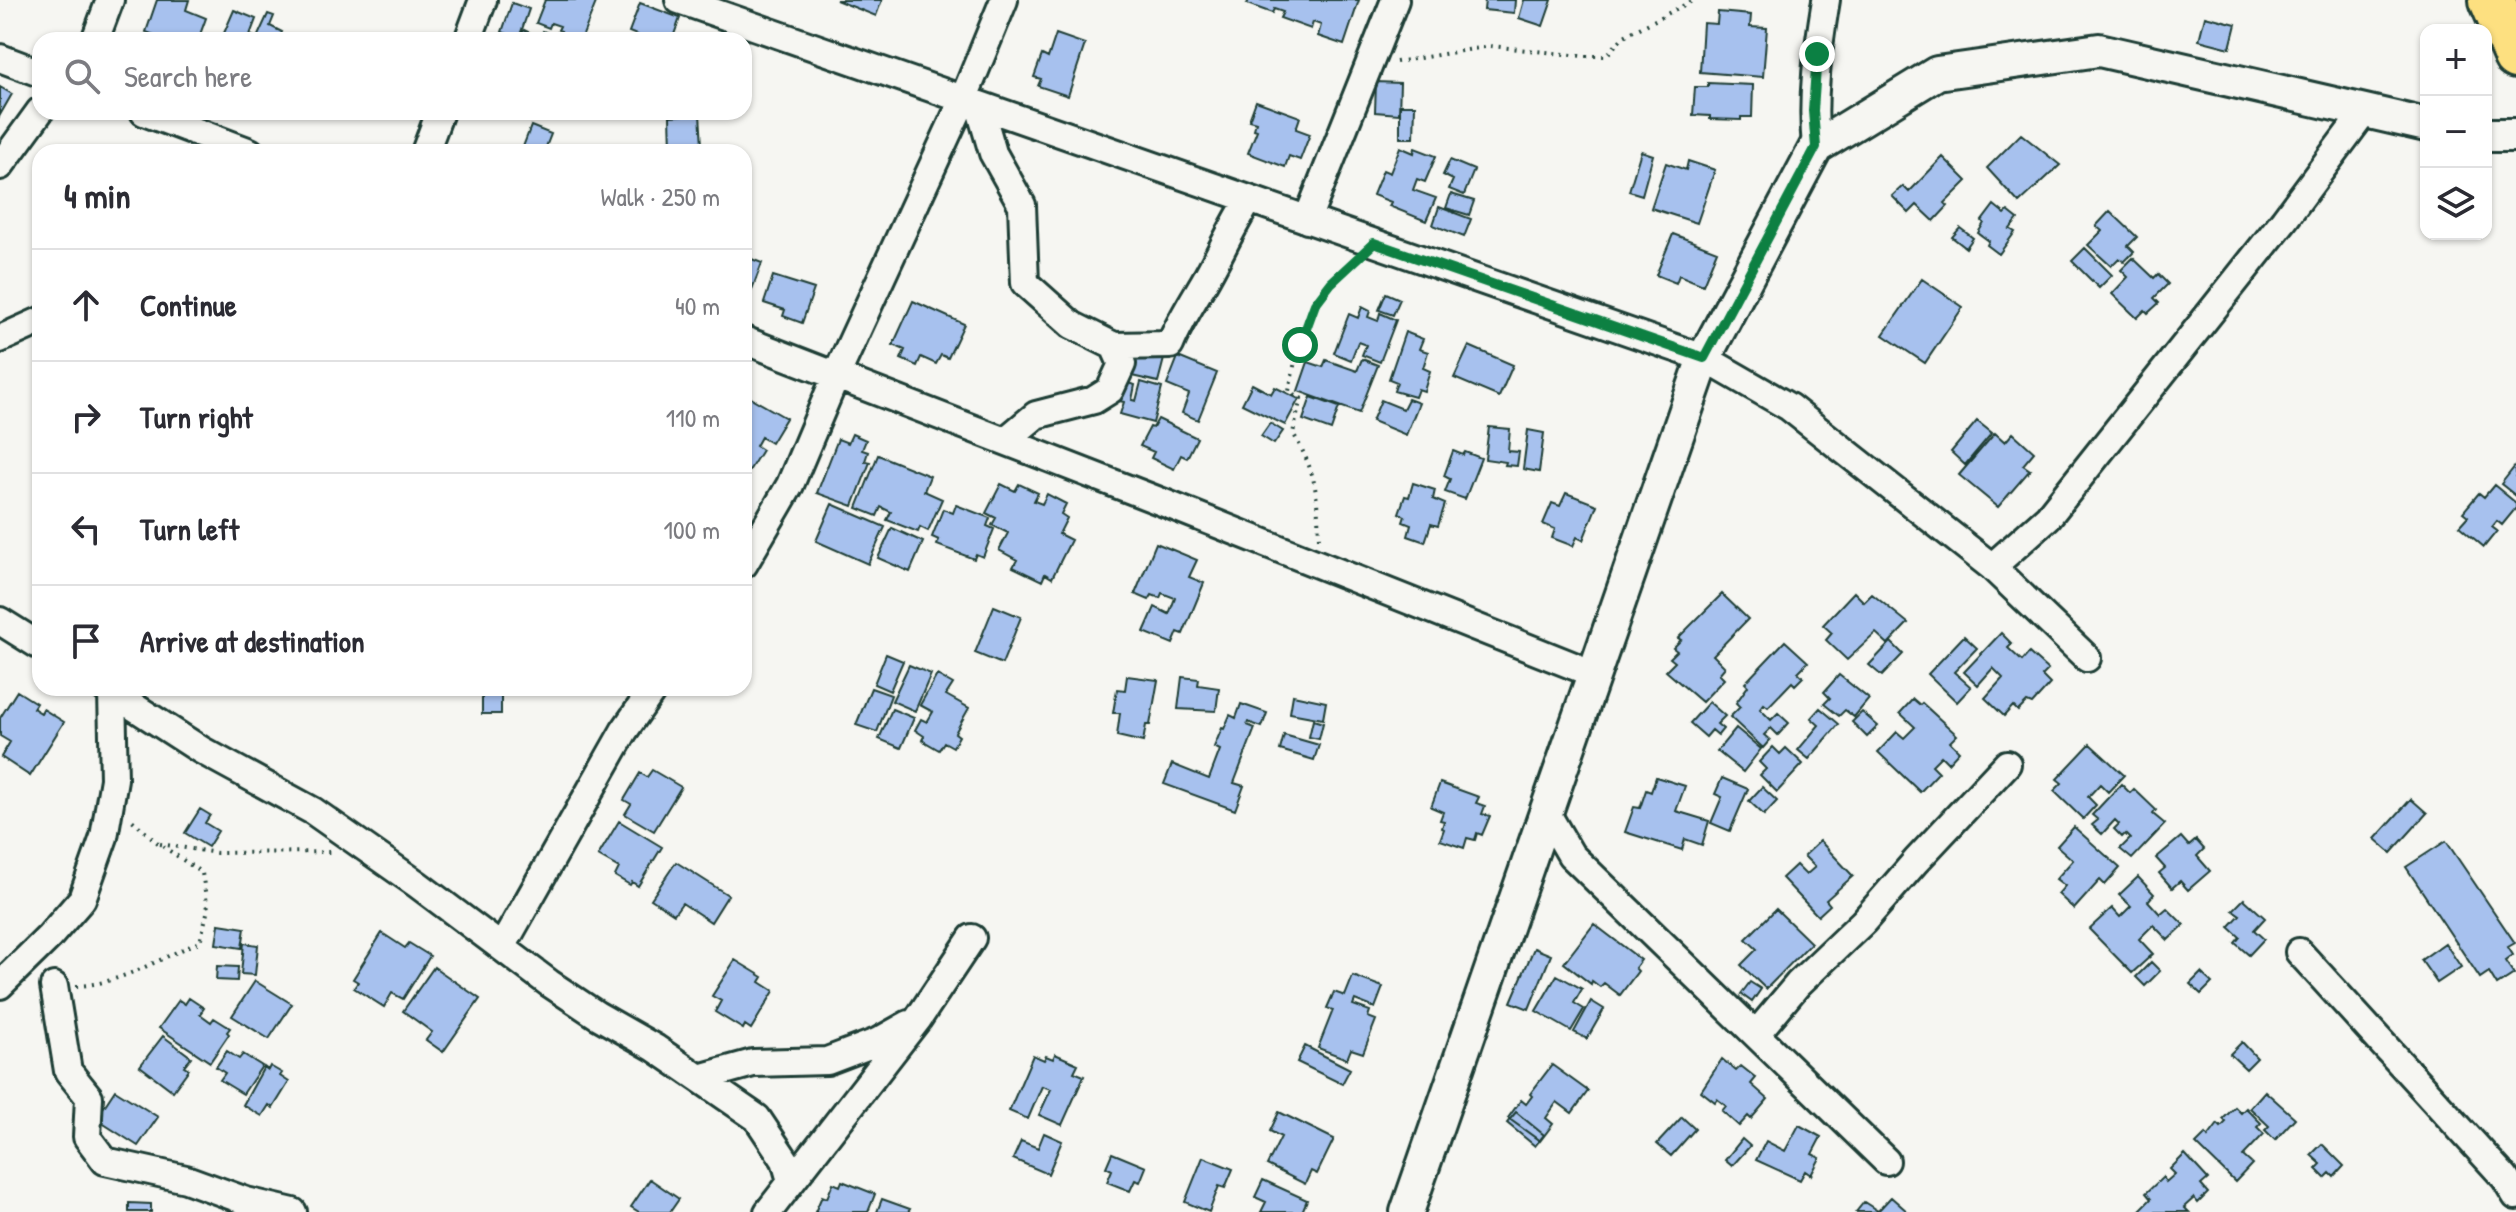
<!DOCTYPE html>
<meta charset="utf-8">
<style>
:root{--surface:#fff;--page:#f2f2f3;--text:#2b2b33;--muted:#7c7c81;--line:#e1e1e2}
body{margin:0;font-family:"Patrick Hand",sans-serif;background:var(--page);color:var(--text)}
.controls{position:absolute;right:24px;top:24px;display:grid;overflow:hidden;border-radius:16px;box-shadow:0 2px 6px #0004}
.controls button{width:72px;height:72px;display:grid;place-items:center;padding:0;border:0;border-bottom:2px solid var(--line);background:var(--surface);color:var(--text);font:40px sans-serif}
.stop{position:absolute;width:24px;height:24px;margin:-18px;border:6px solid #0b8043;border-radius:50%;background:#fff}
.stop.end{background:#0b8043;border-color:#fff;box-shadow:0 2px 8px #0008}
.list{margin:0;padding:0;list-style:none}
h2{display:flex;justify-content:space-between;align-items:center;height:104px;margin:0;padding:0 32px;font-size:34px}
h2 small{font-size:26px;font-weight:400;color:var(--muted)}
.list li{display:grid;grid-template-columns:52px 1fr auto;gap:24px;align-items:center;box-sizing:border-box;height:112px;padding:0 32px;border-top:2px solid var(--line)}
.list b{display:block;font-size:30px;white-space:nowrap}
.list em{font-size:26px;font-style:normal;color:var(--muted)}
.icon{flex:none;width:44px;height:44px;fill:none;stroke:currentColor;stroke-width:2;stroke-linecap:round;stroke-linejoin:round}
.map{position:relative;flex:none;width:2516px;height:1212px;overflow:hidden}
.search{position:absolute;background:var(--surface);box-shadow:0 2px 6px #0004;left:32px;top:32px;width:720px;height:88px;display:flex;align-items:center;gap:20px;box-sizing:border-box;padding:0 28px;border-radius:24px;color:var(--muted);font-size:30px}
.panel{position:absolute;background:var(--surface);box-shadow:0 2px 6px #0004;left:32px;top:144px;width:720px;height:552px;border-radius:24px}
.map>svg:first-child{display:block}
.building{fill:#a7c1ee;stroke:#1f3d34;stroke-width:2}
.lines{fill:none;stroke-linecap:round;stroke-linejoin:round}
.minor-casing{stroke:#1f3d34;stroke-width:32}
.tertiary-casing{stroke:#1f3d34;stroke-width:38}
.trunk-casing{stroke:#1f3d34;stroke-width:50}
.path{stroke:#1f3d34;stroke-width:4;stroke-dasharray:2 6;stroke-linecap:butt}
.minor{stroke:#f6f6f2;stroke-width:26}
.tertiary{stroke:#f6f6f2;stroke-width:32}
.trunk{stroke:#fde080;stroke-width:44}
.route{stroke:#0b8043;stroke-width:10}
</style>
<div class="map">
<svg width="2516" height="1212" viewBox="0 0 2516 1212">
<rect width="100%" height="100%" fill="#f6f6f2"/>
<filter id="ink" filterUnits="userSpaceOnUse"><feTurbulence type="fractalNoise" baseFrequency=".0125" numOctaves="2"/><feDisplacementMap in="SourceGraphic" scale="16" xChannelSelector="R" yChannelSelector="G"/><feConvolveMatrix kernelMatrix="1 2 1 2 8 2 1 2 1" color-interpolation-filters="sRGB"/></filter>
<g filter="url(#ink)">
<path class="building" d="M157 0H189L186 10 206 18 198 40H168L146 32Z
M545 0H597L581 40H558L561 31 558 30 560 26 551 23 549 28 536 23Z
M836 0H882L876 16Z
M1249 0H1359L1344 45 1318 36 1321 25 1313 22 1311 29 1280 18 1283 12 1274 9 1272 13 1247 4Z
M1485 0H1515L1514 13 1484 10Z
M1524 0H1552L1543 26 1519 18Z
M512 3 529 9 519 38 502 32Z
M640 3 680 18 672 40H649L629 32Z
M234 10 256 19 250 35 257 38 268 14 274 16 270 26 282 32 278 40H221Z
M1718 12 1751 15 1750 27 1767 28 1763 77 1700 72 1703 23 1717 24Z
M2205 16 2236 24 2230 48 2199 40Z
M524 30 540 38 543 31 553 35 550 40H519Z
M1056 34 1085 44 1068 96 1038 86 1041 79 1034 77 1042 55 1048 58Z
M1376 82 1400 83 1399 114 1375 112Z
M1708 83 1753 85 1752 117H1741V120L1710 119V116L1693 115 1695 87H1708Z
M0 87 12 94 0 115Z
M1256 101 1300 117 1296 129 1310 134 1300 160 1289 156 1285 167 1248 153 1257 130 1254 129 1256 122 1249 120Z
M1400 105H1415L1414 138H1400Z
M700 114 702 145 671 147 670 116Z
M531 126 551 134 544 152H521Z
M2021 134 2060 165 2019 203 1987 168Z
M1400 147 1414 153 1415 148 1436 156 1425 182 1417 179 1413 190 1436 198 1426 221 1389 206 1391 202 1373 195 1383 170 1390 173Z
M1641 151 1653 155 1642 195 1629 191Z
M1943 157 1967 181 1945 203 1948 206 1934 221 1917 205 1909 213 1892 196 1903 186 1909 192Z
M1450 160 1474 170 1464 195 1449 189 1453 180 1443 175Z
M1688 161 1715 170 1697 223 1651 208 1666 163 1686 170Z
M1451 194 1474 201 1469 215 1446 208Z
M1994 205 2005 214 2008 211 2018 219 2010 229 2015 232 1999 254 1987 245 1989 241 1978 233 1984 223 1982 221Z
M1439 207 1471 219 1464 237 1433 225Z
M2110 211 2137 237 2128 246 2134 252 2124 262 2119 258 2111 266 2088 245 2102 231 2096 226Z
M1960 228 1973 238 1966 248 1952 237Z
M1673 234 1717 251 1703 285 1679 275 1676 283 1656 275Z
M2085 248 2112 275 2099 288 2072 261Z
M744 256 762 263 751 292 744 290Z
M2133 258 2154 278 2158 274 2168 284 2154 298 2159 303 2148 313 2145 310 2137 318 2112 294 2128 277 2121 270Z
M773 276 814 289 802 323 783 316 785 310 764 303Z
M1922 279 1963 307 1925 363 1883 335Z
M1386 293 1400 299 1393 315 1379 310Z
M913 301 964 324 948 358 941 355 936 364 921 357 917 366 901 359 905 350 893 345Z
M1362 307 1370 311 1368 317 1378 321 1380 313 1396 320 1380 362 1362 355 1366 345 1358 342 1351 360 1334 353 1349 314 1358 318Z
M1405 332 1423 339 1419 349 1428 352 1423 368 1430 371 1424 391 1418 389 1415 397 1394 391 1397 382 1389 379Z
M1129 346 1165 355 1158 382 1123 374Z
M1469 346 1513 365 1499 397 1454 378Z
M1178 357 1217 373 1198 420 1182 413 1189 394 1167 385Z
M1362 359 1378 365 1359 413 1298 391 1308 362 1323 367 1326 360 1357 371Z
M1119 381 1135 385 1132 400 1136 401 1141 382 1162 388 1153 423 1120 414 1124 402 1114 400Z
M1252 384 1271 394 1275 387 1299 399 1285 425 1242 404Z
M744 394 786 418 771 443 761 437 756 446 762 450 749 471 744 468Z
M1311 397 1339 407 1331 430 1303 420Z
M1408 399 1419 403 1406 435 1372 421 1381 400 1403 409Z
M1158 419 1197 438 1187 458 1181 455 1174 469 1151 458 1154 452 1140 446 1150 427 1153 428Z
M1977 421 1992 433 1965 465 1951 452Z
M1270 423 1283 431 1274 444 1261 436Z
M1489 427 1510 429 1508 451 1519 452 1517 466 1505 465 1506 462 1485 459Z
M1528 430 1544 433 1539 472 1523 469Z
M1995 433 2005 442 2013 433 2034 452 2023 465 2030 470 1998 507 1959 475Z
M852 434 866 440 862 450 868 452 865 461 870 462 853 506 817 493 838 439 848 443Z
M1453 451 1463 455 1465 452 1481 458 1465 499 1445 492 1450 479 1444 476Z
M878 455 930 476 924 491 942 499 928 531 920 527 918 532 887 520 891 512 881 507 877 516 857 508Z
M2516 465V496L2501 484Z
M1413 483 1435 490 1433 499 1445 504 1438 526 1431 524 1425 542 1408 536 1411 525 1403 522 1405 516 1399 513 1405 496 1409 497Z
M1001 484 1015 491 1019 484 1038 493 1034 501 1042 504 1047 494 1066 504 1061 514 1067 518 1059 534 1071 540 1052 578 1045 574 1042 581 1013 567 1017 560 999 550 1008 533 992 525 996 518 986 513Z
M2494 485 2516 503V508L2502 525 2497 521 2492 527 2497 531 2484 547 2459 526 2468 516 2463 512 2479 493 2484 497Z
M1566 493 1597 505 1583 540 1577 537 1573 546 1552 538 1555 529 1543 524 1552 503 1560 506Z
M832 504 885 527 868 564 816 541Z
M956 505 990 518 987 526 994 529 983 557 976 554 974 559 937 545 939 540 932 537 943 509 953 513Z
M892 528 923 542 910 572 878 558Z
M1156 543 1197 560 1189 577 1204 583 1183 634 1178 632 1173 644 1144 632 1155 607 1169 614 1175 598 1162 593 1160 598 1152 595 1149 600 1135 594Z
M1854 592 1864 602 1872 594 1908 623 1888 644 1876 633 1847 660 1826 640 1832 633 1823 625Z
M1722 594 1748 619 1713 655 1725 667 1719 674 1724 679 1702 702 1666 671 1675 662 1670 658 1677 651 1673 648 1681 640 1678 638Z
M994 606 1021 617 1002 664 975 653Z
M2001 633 2012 644 2008 648 2022 661 2029 653 2048 670 2042 676 2050 684 2032 704 2027 702 2018 711 2013 706 2004 716 1985 698 2003 678 1993 668 1978 685 1964 672Z
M1964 636 1977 648 1954 672 1971 687 1957 702 1928 674Z
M1785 641 1808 662 1798 672 1803 677 1795 685 1792 682 1768 707 1764 704 1760 709 1771 720 1778 713 1789 723 1778 735 1771 728 1764 735 1770 740 1763 748 1730 717 1740 707 1736 703 1748 686 1745 683Z
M1891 642 1903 654 1882 676 1869 665Z
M886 654 903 661 890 691 874 684Z
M909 665 931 674 915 711 892 701Z
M937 675 953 684 946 695 969 708 955 733 959 736 953 747 944 742 939 750 922 740 924 736 915 730 921 719 927 722 933 712 920 705Z
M1839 675 1869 699 1854 717 1845 710 1839 716 1824 704 1830 698 1824 692Z
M1127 676 1158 680 1150 725H1146L1143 742 1117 736 1120 713H1113L1117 689 1125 690Z
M1182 677 1199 679 1198 685 1219 688 1216 711 1178 709Z
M482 688H501V714H482Z
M871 688 891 695 877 732 856 725Z
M17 691 36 703 33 708 41 713 43 709 64 722 30 776 1 757 10 742 0 736V718Z
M1293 695 1326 702 1323 719 1290 713Z
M1913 699 1920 705 1922 703 1957 735 1950 742 1959 751 1948 763 1941 756 1932 765 1939 772 1920 792 1878 752 1897 732 1904 738 1915 727 1900 713Z
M1709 702 1725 716 1717 724 1723 729 1718 735 1712 730 1706 737 1690 723Z
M1241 704 1267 713 1262 727 1248 722 1247 725 1255 728 1234 783 1244 786 1235 810 1164 784 1172 764 1209 779 1220 750 1214 747 1222 728 1224 729 1230 715 1236 718Z
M1820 708 1839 724 1809 759 1798 750 1819 725 1811 718Z
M892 709 914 718 901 748 879 739Z
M1862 712 1878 726 1867 737 1852 722Z
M1313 720 1323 723 1319 739 1309 737Z
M1736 728 1761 749 1743 772 1717 751Z
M1284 735 1319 745 1314 760 1280 750Z
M2090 744 2124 775 2108 792 2100 784 2088 797 2096 805 2083 819 2054 791 2062 783 2057 779Z
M1773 747 1780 754 1786 748 1803 764 1777 792 1760 775 1766 769 1759 762Z
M652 770 681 787 654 831 625 814 631 804 624 800 640 773 647 777Z
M1656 777 1685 786 1676 811 1709 821 1702 845 1685 839 1682 850 1625 832 1634 807 1640 808 1646 790 1651 792Z
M1722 778 1748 789 1730 831 1711 823 1722 797 1715 794Z
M1440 783 1479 797 1476 803 1485 806 1482 814 1490 816 1482 835 1477 833 1475 840 1467 838 1464 848 1440 840 1444 829 1442 828 1444 821 1440 820 1443 812 1431 807Z
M2121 784 2130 793 2134 789 2156 810 2153 814 2165 824 2132 859 2120 849 2130 839 2125 834 2122 837 2114 829 2119 824 2115 820 2102 834 2092 825 2098 820 2092 815Z
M1762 787 1777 801 1764 815 1749 801Z
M2411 799 2427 813 2391 853 2375 839Z
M200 809 210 815 205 823 218 831 208 847 185 833Z
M619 821 662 847 638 886 632 882 630 885 615 876 619 868 598 856Z
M2074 827 2120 868 2105 885 2100 880 2074 909 2058 894 2065 886 2056 879 2073 860 2057 846Z
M2181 837 2189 846 2196 840 2204 849 2197 856 2210 871 2188 890 2180 881 2172 888 2159 873 2165 868 2156 858Z
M1820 841 1853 876 1826 900 1830 905 1818 916 1782 878 1796 865 1806 875 1815 867 1804 856Z
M2446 841 2515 943 2508 947 2513 955 2505 961 2514 974 2497 985 2489 972 2480 978 2406 867Z
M676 862 728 895 711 922 682 903 674 914 651 899Z
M2138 877 2154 894 2148 901 2160 914 2167 908 2184 925 2168 940 2153 925 2139 939 2153 954 2132 973 2089 929 2112 908 2120 917 2131 906 2119 895Z
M2244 899 2265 918 2254 930 2264 939 2249 955 2235 943 2240 937 2229 927 2240 915 2233 910Z
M1776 909 1811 943 1766 989 1741 965 1757 949 1746 939Z
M219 924 245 928 242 948 216 944Z
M1594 924 1641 960 1635 968 1638 971 1620 995 1604 983 1600 987 1592 981 1591 984 1564 963Z
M382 933 405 948 409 943 430 956 403 999 392 993 384 1007 354 988 358 982 353 979Z
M244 943 258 945 255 975 241 974Z
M2445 943 2461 967 2437 983 2421 960Z
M1534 948 1551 955 1529 1009 1511 1002Z
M735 960 763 977 760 982 774 991 751 1029 745 1025 743 1029 715 1012 721 1001 712 996Z
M2151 962 2160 971 2145 986 2136 977Z
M217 966 238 967 237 981 216 980Z
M434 967 480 999 443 1052 426 1040 432 1032 403 1011Z
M2201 973 2212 983 2201 994 2190 984Z
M1557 975 1582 989 1574 1003 1584 1009 1571 1031 1536 1011Z
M1353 976 1383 987 1375 1008 1355 1000 1353 1005 1370 1011 1368 1017 1376 1020 1363 1053 1351 1049 1347 1059 1318 1048 1333 1010 1327 1008 1334 992 1345 996Z
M255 981 292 1004 269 1039 232 1016Z
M1750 982 1761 989 1752 1002 1741 994Z
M189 998 204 1008 200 1014 211 1022 214 1018 230 1028 227 1032 229 1034 210 1062 159 1028 179 1000 185 1004Z
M1591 1001 1604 1009 1587 1039 1574 1032Z
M163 1036 191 1057 184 1066 189 1069 173 1091 140 1066Z
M2242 1042 2257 1058 2246 1069 2230 1054Z
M1305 1046 1350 1069 1342 1084 1297 1062Z
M227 1051 239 1059 243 1054 262 1066 243 1094 220 1080 225 1073 216 1067Z
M1055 1054 1078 1064 1074 1072 1084 1076 1062 1125 1039 1115 1051 1089 1042 1086 1028 1119 1009 1111 1033 1055 1044 1060 1046 1056 1053 1059Z
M1722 1059 1736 1071 1741 1066 1756 1078 1751 1084 1768 1099 1751 1119 1748 1116 1739 1126 1722 1111 1726 1106 1717 1099 1715 1102 1701 1091Z
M1552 1065 1588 1091 1572 1113 1557 1102 1546 1118 1553 1124 1540 1141 1508 1118 1521 1100 1526 1104 1532 1096 1530 1094Z
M270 1066 282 1073 280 1076 289 1082 273 1108 269 1105 262 1116 243 1105 264 1067 268 1070Z
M115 1090 158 1117 138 1146 96 1119Z
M2265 1091 2295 1118 2275 1140 2265 1130 2269 1126 2250 1108Z
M2235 1107 2241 1113 2246 1108 2261 1123 2257 1127 2264 1134 2243 1156 2252 1164 2235 1182 2196 1144 2206 1134 2208 1137 2218 1124 2221 1127 2226 1122 2223 1119Z
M1279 1112 1334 1139 1317 1174 1311 1171 1305 1184 1267 1165 1281 1137 1270 1131Z
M1516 1112 1544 1135 1535 1146 1507 1123Z
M1682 1117 1695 1129 1671 1156 1657 1144Z
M1799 1125 1821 1137 1812 1154 1820 1158 1811 1175 1805 1171 1800 1180 1756 1160 1766 1141 1785 1151Z
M1044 1133 1062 1141 1048 1174 1013 1159 1021 1141 1038 1148Z
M1742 1139 1750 1146 1732 1166 1725 1160Z
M2322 1144 2344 1166 2334 1177 2330 1173 2325 1178 2316 1169 2321 1164 2311 1155Z
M1112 1153 1146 1167 1140 1182 1135 1180 1130 1191 1107 1182 1112 1170 1106 1167Z
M2185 1154 2208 1179 2201 1185 2208 1193 2198 1203 2194 1198 2184 1207 2189 1212H2142L2140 1210 2151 1199 2146 1193 2163 1177 2166 1182 2175 1174 2170 1169Z
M1203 1157 1233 1169 1225 1188 1219 1186 1209 1212 1185 1202Z
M650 1179 679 1199 670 1212H639L631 1207Z
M1263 1180 1307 1200 1302 1212H1261L1266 1202 1255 1197Z
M842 1181 875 1194 868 1212H815L822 1196 827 1198 833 1183 840 1186Z
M1891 1197 1908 1212H1856L1864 1202 1878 1211Z
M882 1199 910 1209 908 1212H877Z
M129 1203 151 1204V1212H129Z"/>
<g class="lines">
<g class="minor-casing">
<path id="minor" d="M679 0 1704 358 1789 407 1992 567 2087 658
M95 40 110 0
M468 40 483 0
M0 58 40 73
M979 105 993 153 1022 205 1025 283 1072 325 1114 346 1122 364 1110 390 1094 400 1036 415 1005 441
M144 112 250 152
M1816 147C1811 97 1818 49 1826 0
M425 152 440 112
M0 166 40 111
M1307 220 1395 0
M0 339 40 321
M744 340 1162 502 1594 674
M1114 346 1170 345C1179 323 1191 304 1203 284 1220 255 1231 228 1249 200
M744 564 790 485 836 376 963 100 1004 0
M1992 567 2048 517 2284 220 2365 111
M0 621 40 646
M105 688 201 750 313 811 417 884 549 983 597 1015 655 1048 757 1118 785 1160 791 1181
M1546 812 1571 855 1886 1161
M502 947 624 731 654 688
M2299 952 2505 1178 2516 1196
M0 985 49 937 82 899 104 837 114 779 112 693
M54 986 68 1071 89 1097 87 1137 105 1161 186 1179 246 1201 293 1212
M1756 1034 1798 984 1863 922 1916 861 2007 764
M699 1078 753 1063 827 1061 877 1042 909 1024
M768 1212 918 1019 972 938"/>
</g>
<g class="tertiary-casing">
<path id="tertiary" d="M2486 135H2516
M1407 1212 1704 358 1816 147 1937 73 2099 50 2426 125"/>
</g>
<g class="trunk-casing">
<path id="trunk" d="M2492 0 2516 56"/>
</g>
<path class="path" d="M1396 62 1491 46 1582 56H1606L1624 36 1694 0
M1319 538C1317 491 1317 475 1293 433L1301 398 1289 391C1294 365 1302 324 1316 302 1327 286 1341 274 1355 261
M160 844 217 853 330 852
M76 986C122 984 159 958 200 942L208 909 202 873 158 843 132 820"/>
<use href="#minor" class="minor"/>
<use href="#tertiary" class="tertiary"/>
<use href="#trunk" class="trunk"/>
</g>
</g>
<g class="lines" filter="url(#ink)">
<path class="route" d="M1300 345 1315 304 1331 283 1374 243 1704 358 1816 147 1813 111 1817 54"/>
</g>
</svg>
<div class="controls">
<button>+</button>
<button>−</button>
<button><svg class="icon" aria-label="layers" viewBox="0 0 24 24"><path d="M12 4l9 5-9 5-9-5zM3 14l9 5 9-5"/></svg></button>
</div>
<div class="stop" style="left:1300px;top:345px"></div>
<div class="stop end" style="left:1817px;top:54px"></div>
<div class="search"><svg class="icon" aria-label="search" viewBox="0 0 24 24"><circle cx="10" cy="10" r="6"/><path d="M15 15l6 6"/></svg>Search here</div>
<section class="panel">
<h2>4 min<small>Walk · 250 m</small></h2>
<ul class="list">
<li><svg class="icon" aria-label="ahead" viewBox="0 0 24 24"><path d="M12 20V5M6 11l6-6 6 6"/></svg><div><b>Continue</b></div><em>40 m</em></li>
<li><svg class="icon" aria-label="right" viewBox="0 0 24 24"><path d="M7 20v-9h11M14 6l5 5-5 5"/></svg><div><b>Turn right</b></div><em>110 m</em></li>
<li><svg class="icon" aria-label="left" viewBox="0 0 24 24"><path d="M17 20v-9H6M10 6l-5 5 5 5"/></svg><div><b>Turn left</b></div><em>100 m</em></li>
<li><svg class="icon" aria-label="arrive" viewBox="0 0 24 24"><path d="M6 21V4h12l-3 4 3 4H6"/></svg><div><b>Arrive at destination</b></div></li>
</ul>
</section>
</div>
